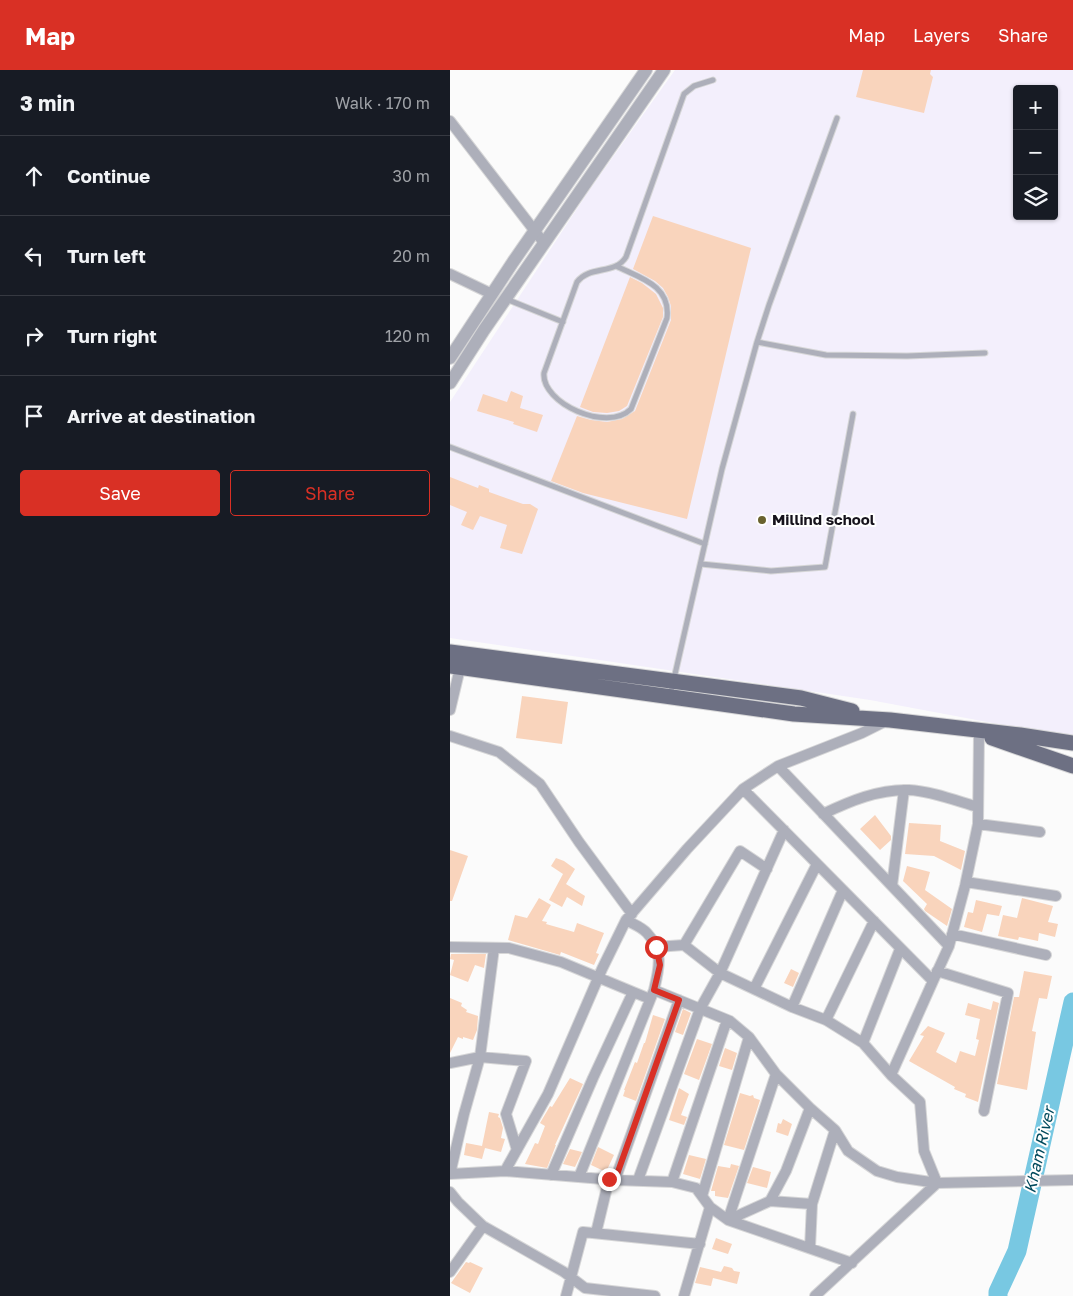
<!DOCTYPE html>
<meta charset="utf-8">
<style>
:root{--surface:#171b24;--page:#20242c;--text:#f1f3f6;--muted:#9ea1a6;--line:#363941;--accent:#d93025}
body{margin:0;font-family:"Golos Text",sans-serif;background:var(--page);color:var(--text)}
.controls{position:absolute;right:15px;top:15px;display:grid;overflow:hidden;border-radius:5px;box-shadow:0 1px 4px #0004}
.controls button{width:45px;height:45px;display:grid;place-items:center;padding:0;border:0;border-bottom:1px solid var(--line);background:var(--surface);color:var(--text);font:25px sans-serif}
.stop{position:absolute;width:15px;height:15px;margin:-11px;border:4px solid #d93025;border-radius:50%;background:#fff}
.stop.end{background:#d93025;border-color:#fff;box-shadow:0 1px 5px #0008}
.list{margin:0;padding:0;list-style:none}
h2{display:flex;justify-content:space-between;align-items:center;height:65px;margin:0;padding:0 20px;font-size:21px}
h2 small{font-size:16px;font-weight:400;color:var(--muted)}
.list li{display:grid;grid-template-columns:32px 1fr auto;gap:15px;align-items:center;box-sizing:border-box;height:80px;padding:0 20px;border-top:1px solid var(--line)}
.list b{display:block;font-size:19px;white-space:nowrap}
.list em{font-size:16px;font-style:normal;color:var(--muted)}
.actions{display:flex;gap:10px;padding:15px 20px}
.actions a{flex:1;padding:11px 0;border:1px solid var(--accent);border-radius:5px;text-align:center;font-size:18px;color:var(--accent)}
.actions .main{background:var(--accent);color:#fff}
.icon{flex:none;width:28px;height:28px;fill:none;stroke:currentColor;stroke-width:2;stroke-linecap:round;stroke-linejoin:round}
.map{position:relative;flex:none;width:623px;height:1226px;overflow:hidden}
header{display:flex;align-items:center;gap:30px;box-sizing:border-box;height:70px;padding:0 25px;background:var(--accent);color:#fff}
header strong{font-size:24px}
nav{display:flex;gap:28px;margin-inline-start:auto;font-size:18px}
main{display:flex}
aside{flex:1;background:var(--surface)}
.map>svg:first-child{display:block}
.built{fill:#f3effc;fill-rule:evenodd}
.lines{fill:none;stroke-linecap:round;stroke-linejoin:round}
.river{stroke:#78c8e2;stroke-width:19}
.building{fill:#f9d4bc}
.service-casing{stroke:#d6d6d7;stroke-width:7}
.minor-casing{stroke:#d6d6d7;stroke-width:12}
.tertiary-casing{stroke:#d6d6d7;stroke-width:14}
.primary-casing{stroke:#d6d6d7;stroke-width:17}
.service{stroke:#adafba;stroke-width:5}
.minor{stroke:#adafba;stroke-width:10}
.tertiary{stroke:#adafba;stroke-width:12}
.primary{stroke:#6d7083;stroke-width:15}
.route{stroke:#d93025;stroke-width:6}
.poi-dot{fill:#69622f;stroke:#fff;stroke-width:2}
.labels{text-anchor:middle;stroke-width:4;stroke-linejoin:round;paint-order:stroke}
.poi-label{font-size:15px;font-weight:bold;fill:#16131c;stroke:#fff;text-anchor:start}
.water-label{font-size:16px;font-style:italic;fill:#00495c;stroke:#fff}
</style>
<header>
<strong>Map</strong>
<nav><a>Map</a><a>Layers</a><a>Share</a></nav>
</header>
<main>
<aside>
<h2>3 min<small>Walk · 170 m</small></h2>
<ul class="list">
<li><svg class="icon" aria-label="ahead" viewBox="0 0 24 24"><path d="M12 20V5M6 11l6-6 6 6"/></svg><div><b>Continue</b></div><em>30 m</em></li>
<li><svg class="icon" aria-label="left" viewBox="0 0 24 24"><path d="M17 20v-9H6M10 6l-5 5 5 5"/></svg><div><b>Turn left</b></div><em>20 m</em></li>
<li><svg class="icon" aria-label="right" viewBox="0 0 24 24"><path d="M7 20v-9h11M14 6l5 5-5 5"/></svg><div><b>Turn right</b></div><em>120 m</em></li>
<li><svg class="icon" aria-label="arrive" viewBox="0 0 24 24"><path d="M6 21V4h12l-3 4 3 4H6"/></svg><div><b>Arrive at destination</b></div></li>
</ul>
<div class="actions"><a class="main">Save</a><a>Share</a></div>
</aside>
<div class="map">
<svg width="623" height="1226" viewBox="0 0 623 1226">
<rect width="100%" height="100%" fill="#fbfbfb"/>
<path class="built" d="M225 0H623V668L420 630 0 568V332L140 119ZM567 19H604V146H567Z"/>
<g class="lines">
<path class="river" d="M548 1226V1222L567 1181 623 932"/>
</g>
<path class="building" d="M413 0H481L480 4 483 7 474 43 406 27Z
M203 146 301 178 237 449 133 423 101 411 127 346 141 350 157 352 172 349 185 341 221 250V236L218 227 213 218 205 211 183 199Z
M180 207 192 213 206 224 213 238V247L177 336 169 341 157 343 143 342 130 337Z
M61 321 73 326 70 338 93 345 87 362 63 354 64 352 27 341 33 324 57 332Z
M0 407 28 418 29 415 39 419V422L73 434H80L88 439 72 484 50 478 57 455 30 446 23 460 11 455 17 442 0 435Z
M72 626 118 632 112 674 66 668Z
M425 745 441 766V770L430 780 410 759Z
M459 753 491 755 490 771 515 781 511 800 484 786 455 784Z
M0 780 18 786 2 831H0Z
M106 788 114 791 125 799 116 814 135 826 132 836 117 827 112 837 99 830 113 804 101 796Z
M457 796 480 802 475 820 502 839 497 856 475 841 474 839 477 834 453 811Z
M89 828 101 835 92 851 97 852 96 854 124 862 127 853 154 863 146 883 149 884 144 895 111 882 110 885 58 870 65 845 77 848Z
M572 828 603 836 598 852 608 854 605 867 589 863 588 871 569 867 568 870 548 866 553 845 567 848Z
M526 830 552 836 549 846 537 844 532 862 514 857 518 842 523 843Z
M1 884H36L34 898 25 895 18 912 0 905 4 890 0 889Z
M341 899 349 903 343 917 334 913Z
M574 901 602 906 597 929 589 928 586 942 582 961 586 962 577 1020 547 1014 564 927H569Z
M0 928 12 933 11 936 17 940 16 942 28 946 27 960 23 970 13 967V969L8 967 0 983Z
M543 931 549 933 528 1032 515 1027 516 1024 504 1019 505 1017 459 991 474 966 470 965 478 956 495 963 486 982 506 993 510 981 525 986 529 970 526 969 530 949 515 945 518 933 541 940Z
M233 939 241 943 233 965 225 962Z
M203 945 215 949 186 1031 173 1026 175 1020H174L185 992 187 993 194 973H195Z
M247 969 262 974 249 1010 234 1004Z
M275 978 287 983 282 1000 269 996Z
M120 1008 133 1014 105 1075H106L97 1098 75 1094 85 1073 88 1074 95 1056 90 1053 100 1036 102 1037Z
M229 1018 239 1024 231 1045 237 1047 234 1055 219 1050Z
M290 1023 300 1026 303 1025 304 1028 310 1030 294 1080 274 1075Z
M39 1042 49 1044 48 1047 50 1048 53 1058 51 1068 55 1069 51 1082 35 1078 32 1089 14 1085 16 1073 32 1076Z
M333 1049 342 1054 338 1066 326 1062 328 1053 331 1054Z
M148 1077 164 1085 156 1102 141 1095Z
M120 1079 132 1082 125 1097 113 1094Z
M239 1085 256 1089 250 1109 233 1104Z
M281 1094 289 1096 278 1128 265 1126V1121H261L268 1096 280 1098Z
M303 1097 321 1102 317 1118 297 1113Z
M266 1168 282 1174 278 1184 262 1179Z
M16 1192 19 1193 20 1192 33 1198 20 1223 1 1213Z
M274 1196 282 1198 284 1201 290 1202 287 1214 263 1208 261 1216 245 1213 250 1197 271 1202Z"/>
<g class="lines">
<g class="service-casing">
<path id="service" d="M168 197C191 208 221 216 217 248L181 339C157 363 91 333 94 303L127 212C140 195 165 205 176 187L234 24 244 16 263 10
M56 229 113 252
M307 272 376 285 457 286 535 283
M0 377 255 474
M251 494 321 501 375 497 403 344
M220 626 272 399 307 272 319 235 387 48"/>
</g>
<g class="minor-casing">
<path id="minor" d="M0 51 94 173
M0 204 42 224
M0 640 10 598
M0 666 49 682 90 714 129 772 182 844
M328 696 499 876
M293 719 483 911 441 1005 470 1032 474 1081 487 1113
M373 744C400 731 429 719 459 720 481 721 507 731 528 737
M528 754 590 762
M516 812 606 826
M442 816 454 720
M502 864 596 885
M234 875 290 781 317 799
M0 877 59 878 111 892 200 929
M206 877 234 875 270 903 342 937 376 950 413 973 441 1005
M487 901 558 923 534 1041
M483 911 499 876 515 816 528 754 529 663
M304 919 367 794
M204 920 280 951 299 967 326 1004 360 1038 385 1060 362 1134 360 1178
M342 937 393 820
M376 950 424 851
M413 973 450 879
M0 993 30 987 76 991 56 1044 67 1080
M385 1060 398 1081 427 1101 447 1107 487 1113
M55 1101 98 1024 152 899 176 850 237 779 293 719 328 696 412 663 436 651
M0 1104 55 1101 165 1110 222 1112 246 1118 260 1137 278 1150 402 1193
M0 1104 14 1044 30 987 44 878
M101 1105 143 1008 183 922
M129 1107 204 920C209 899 214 881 197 863 192 857 183 854 176 850
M165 1110 229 930
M188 1110 250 939 270 903 334 760
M222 1112 277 950
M0 1122 8 1132 33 1156 114 1202 135 1218 205 1226
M252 1126 299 967
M320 1131 362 1134
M278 1150 326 1004
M278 1150 320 1131 336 1101 360 1038
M146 1163 159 1109
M0 1202 33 1156
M116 1226 133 1162 250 1174
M234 1226 260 1137
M365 1226 487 1113 623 1110"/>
</g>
<g class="tertiary-casing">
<path id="tertiary" d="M0 288 63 192 196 0
M0 313 34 260 214 0"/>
</g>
<g class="primary-casing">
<path id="primary" d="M0 582 351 628 402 641
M0 596 344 644 440 650 570 665 623 673
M542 668 623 696"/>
</g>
<use href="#service" class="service"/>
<use href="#minor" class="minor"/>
<use href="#tertiary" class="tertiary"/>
<use href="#primary" class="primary"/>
</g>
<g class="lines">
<path class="route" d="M159 1109 165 1110 229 930 204 920 210 895 206 877"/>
</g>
<circle class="poi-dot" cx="312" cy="450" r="5"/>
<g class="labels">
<g class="poi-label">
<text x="322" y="455">Millind school</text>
</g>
<g class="water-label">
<text transform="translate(589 1080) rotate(-77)" y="6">Kham River</text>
</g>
</g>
</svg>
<div class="controls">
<button>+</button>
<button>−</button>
<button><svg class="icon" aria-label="layers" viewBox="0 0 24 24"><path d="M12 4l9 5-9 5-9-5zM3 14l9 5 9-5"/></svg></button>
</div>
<div class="stop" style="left:206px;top:877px"></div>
<div class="stop end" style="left:159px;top:1109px"></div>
</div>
</main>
